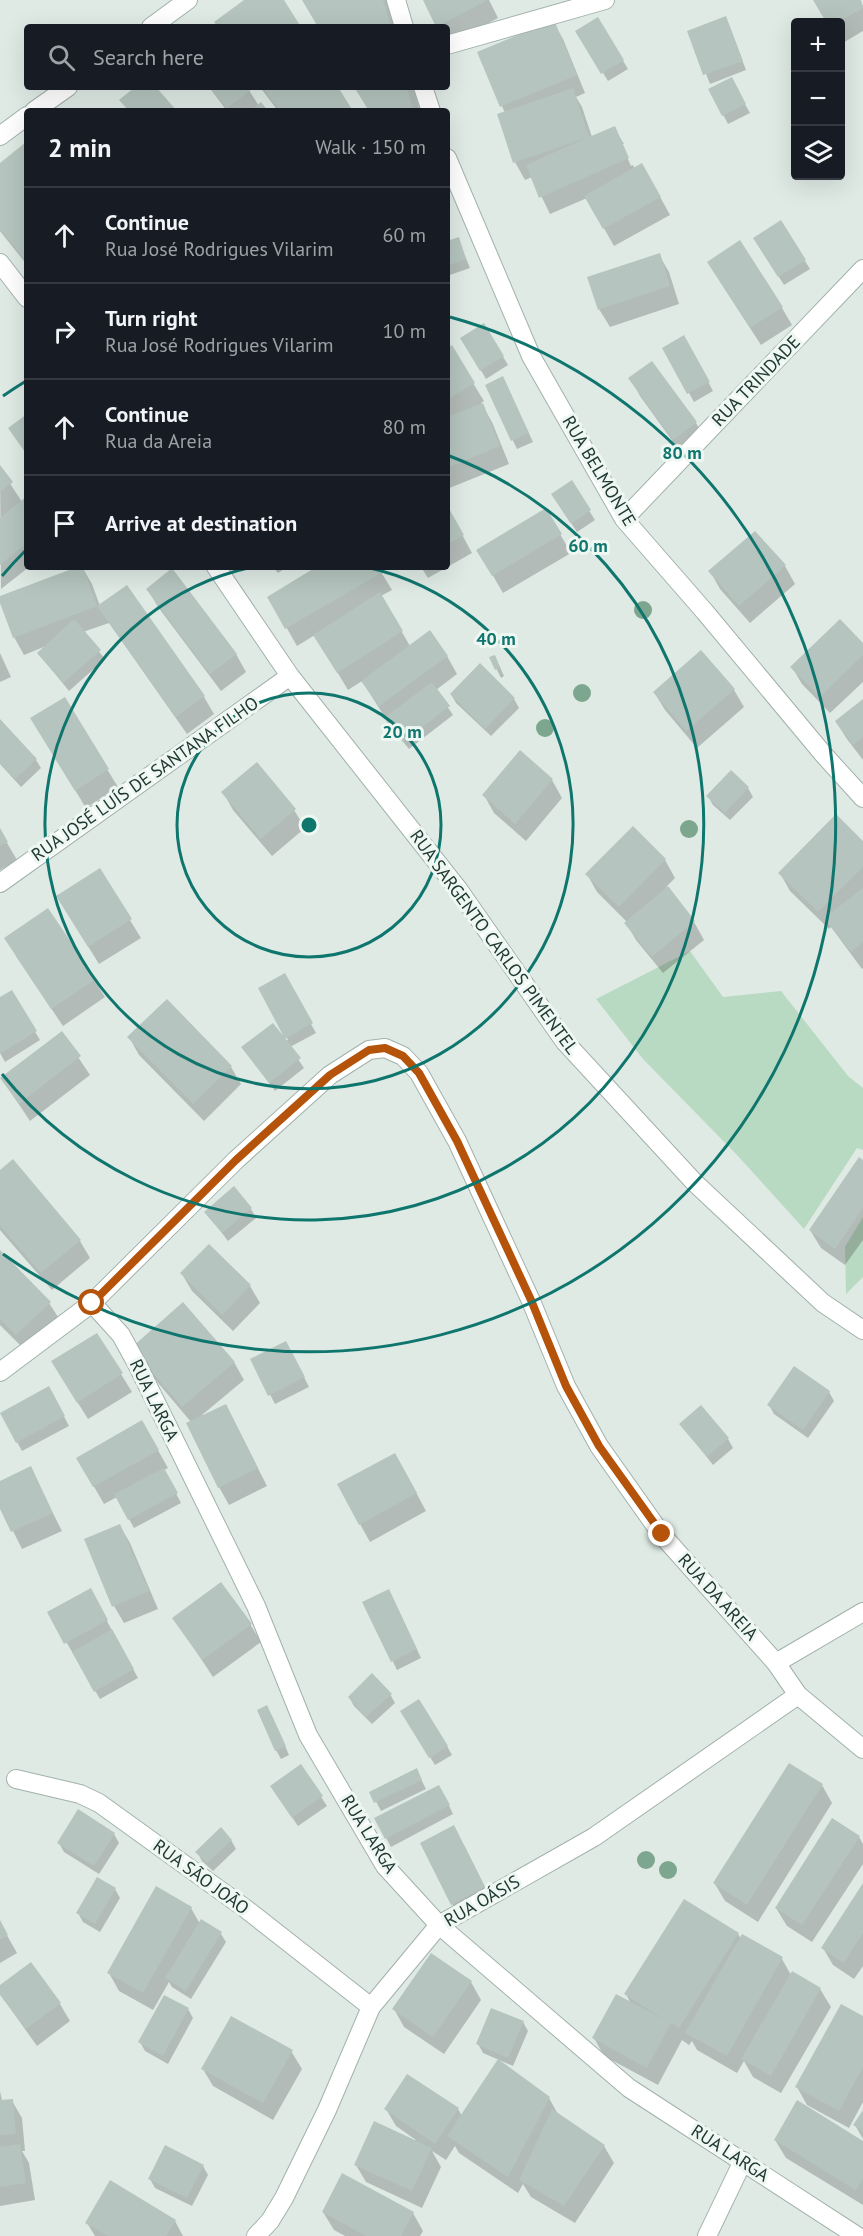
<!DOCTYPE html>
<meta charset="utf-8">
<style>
:root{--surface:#171b24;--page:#242831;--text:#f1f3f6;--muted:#9ea1a6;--line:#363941}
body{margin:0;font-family:"PT Sans",sans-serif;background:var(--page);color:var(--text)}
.controls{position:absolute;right:18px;top:18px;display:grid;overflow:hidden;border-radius:6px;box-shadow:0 6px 24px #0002}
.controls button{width:54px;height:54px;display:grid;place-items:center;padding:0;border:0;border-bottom:2px solid var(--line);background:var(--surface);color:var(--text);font:30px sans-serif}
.stop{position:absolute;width:18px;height:18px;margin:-14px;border:4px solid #b45309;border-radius:50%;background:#fff}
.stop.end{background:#b45309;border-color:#fff;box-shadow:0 2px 6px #0008}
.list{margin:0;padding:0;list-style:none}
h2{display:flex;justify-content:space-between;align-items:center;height:78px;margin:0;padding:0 24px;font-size:26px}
h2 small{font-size:20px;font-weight:400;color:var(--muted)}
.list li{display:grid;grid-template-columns:39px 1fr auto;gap:18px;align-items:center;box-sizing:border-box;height:96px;padding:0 24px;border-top:2px solid var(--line)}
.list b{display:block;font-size:22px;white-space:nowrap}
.list p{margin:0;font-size:20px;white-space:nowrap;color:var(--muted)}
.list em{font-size:20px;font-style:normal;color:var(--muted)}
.icon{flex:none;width:33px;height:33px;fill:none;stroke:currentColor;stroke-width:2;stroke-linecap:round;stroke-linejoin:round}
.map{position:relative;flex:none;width:863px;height:2236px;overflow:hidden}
.search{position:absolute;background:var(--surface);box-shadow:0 6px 24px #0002;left:24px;top:24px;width:426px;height:66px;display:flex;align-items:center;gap:15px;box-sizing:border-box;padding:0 21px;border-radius:6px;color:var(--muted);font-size:22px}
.panel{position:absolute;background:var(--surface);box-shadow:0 6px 24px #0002;left:24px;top:108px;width:426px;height:462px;border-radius:6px}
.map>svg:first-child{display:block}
.green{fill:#b9dac2}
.shadow{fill:#0003}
.building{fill:#b5c4be}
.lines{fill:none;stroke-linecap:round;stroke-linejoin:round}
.pedestrian-casing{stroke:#a2b1ac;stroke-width:20}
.minor-casing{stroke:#a2b1ac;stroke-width:20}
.pedestrian{stroke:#fff;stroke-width:18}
.minor{stroke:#fff;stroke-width:18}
.tree{fill:#7da68e}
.route{stroke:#b45309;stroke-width:8}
.ring{fill:none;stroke:#0f766e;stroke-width:3}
.labels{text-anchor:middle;stroke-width:6;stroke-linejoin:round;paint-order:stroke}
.street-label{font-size:18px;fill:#213933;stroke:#eff7f3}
.centre{fill:#0f766e;stroke:#eff7f3;stroke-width:3}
.ring-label{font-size:18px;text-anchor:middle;font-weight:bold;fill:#0f766e;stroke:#eff7f3;stroke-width:6;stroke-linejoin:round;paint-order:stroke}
</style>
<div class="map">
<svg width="863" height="2236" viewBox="0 0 863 2236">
<rect width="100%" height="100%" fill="#dfeae5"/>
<path class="green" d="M690 951 723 997 781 991 848 1076 863 1088V1150L857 1148 804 1229 737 1155 643 1059 596 999Z
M863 1217V1277L846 1294 845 1247Z"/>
<path class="shadow" d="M303 0H390L397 27H319Z
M424 0H489L498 18 448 44 447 27H438Z
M815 0H860L863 6V31L841 44 840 22H828Z
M726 18 746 70 710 84 689 31Z
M598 19 628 69 608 81 577 31Z
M553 22 563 39 585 93 576 97 582 107 592 137 614 128 624 144H621L631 166 633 165 635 169 652 182 670 215 614 246 587 198 550 214 532 177 525 180 515 162 505 113 479 53Z
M731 79 750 113 728 124 710 90Z
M209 87H247L259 106 266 111H227Z
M260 87H337L351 111H278Z
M355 87H413L420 111H370Z
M27 146V265L0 231V165Z
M781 222 810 269 784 285 760 247Z
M458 239 470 268 447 276V243Z
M659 255 669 272 679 304 610 327 599 309Z
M719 280 782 308 792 325 761 345Z
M484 325 508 365 486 379 462 338Z
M684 337 713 391 694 402 664 348Z
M451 347 484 401 481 403 492 422 509 464 447 489V350Z
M652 363 696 423 706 440 684 457 640 396 630 378Z
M487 386 507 387 533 442 517 449Z
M0 468 22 502 27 498V567H29L1 589Z
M571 482 595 520 577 532 558 503Z
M447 507 472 553 428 578 421 567H447Z
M546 510 571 553 503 593 478 550Z
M785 566 795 584 750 623 720 589 710 571Z
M82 567 92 584 100 606 204 697 214 714 187 734 109 623 83 632 105 659 69 691 39 654 46 646 24 655 14 637 0 598Z
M273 567H287L278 573Z
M319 567H378L392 590 381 596 410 646 447 656 457 674 436 690 453 715 409 749 391 727 362 681 348 690 315 635 297 646 269 597Z
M148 590 236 654 246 672 221 691 158 607Z
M863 645V682L830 713 802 684 792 667Z
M0 653 11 677 0 682Z
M491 658 499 665 504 676 501 678Z
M734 690 744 707 697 748 665 710 654 692Z
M451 694 514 699 519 708 491 736 456 703Z
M64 699 118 787 86 808 42 736Z
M863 700V760L847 739 836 722Z
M0 722 36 760 41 768 21 787 0 764Z
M552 780 562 798 526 841 494 813 484 795Z
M748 788 753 797 730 820 713 805 708 796Z
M223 792 294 810 305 828 272 856 233 810Z
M633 828 665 860 675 878 666 887 694 922 704 940 663 973 636 940 626 923 627 922 597 892 587 874Z
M0 831 17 860 0 870Z
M863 843V968L862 969 831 927 829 929 790 891 780 873Z
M99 870 141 938 99 964 68 914Z
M48 910 105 997 63 1026 16 956Z
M284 975 316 1033 290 1047 304 1068 275 1091 243 1048 288 1040 260 988Z
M11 992 40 1040 5 1062 0 1053V999Z
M62 1033 90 1075 30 1121 2 1079Z
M129 1037 231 1067 241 1084 204 1121 139 1055Z
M863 1162V1240L845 1265 821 1248 810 1230Z
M0 1172 80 1241 90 1258 52 1290 0 1230Z
M251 1209 256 1218 228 1241 206 1212Z
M0 1252 49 1303 60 1320 27 1352 0 1325Z
M182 1274 250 1286 260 1303 233 1331 192 1291Z
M97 1335 132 1392 88 1419 63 1379Z
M291 1351 309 1387 275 1404 252 1360Z
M234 1362 244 1380 202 1415 235 1423 267 1486 229 1505 219 1487 191 1422 143 1365Z
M49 1388 69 1426 22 1451 2 1414Z
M829 1392 834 1401 808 1438 774 1414 769 1405Z
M142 1422 168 1468 164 1470 181 1503 134 1528 117 1497 104 1504 78 1459Z
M681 1424 728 1439 733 1448 713 1465Z
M30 1468 62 1531 22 1549 0 1505V1482Z
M405 1472 426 1511 370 1542 360 1524Z
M120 1526 130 1543 158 1609 124 1623 114 1606Z
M90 1590 138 1678 100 1699 49 1613Z
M393 1599 421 1658 397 1670 364 1602Z
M174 1618 250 1624 261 1642 213 1677Z
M390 1694 395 1703 372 1724 354 1706 349 1697Z
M272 1716 289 1755 281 1759 276 1750Z
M407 1720 447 1746 452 1755 435 1765Z
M301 1766 327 1806 298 1826 277 1795Z
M421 1779 426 1789 381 1811 371 1792Z
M822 1785 832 1803 758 1922 725 1901 715 1884Z
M444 1795 453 1814 391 1847 376 1819Z
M114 1834 119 1843 99 1874 64 1852 59 1843Z
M859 1837 863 1844V1864L812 1942 787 1926 776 1908Z
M231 1840 236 1849 213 1871 202 1861 197 1852Z
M464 1845 494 1905 462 1921 452 1904Z
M863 1886V1966L854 1979 833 1965 823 1948Z
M115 1889 120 1898 100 1932 83 1922 78 1913Z
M191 1908 200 1924 221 1934 226 1942 191 1999 172 1987 169 1982 153 2010 119 1991 109 1973Z
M0 1923 17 1953 0 1963Z
M738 1934 741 1939 782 1959 791 1975 792 1973 820 1989 831 2007 781 2093 753 2077 744 2061 737 2073 697 2050 692 2041 689 2045 682 2040 658 2085 604 2056 594 2038 631 2004 626 1994Z
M30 1964 60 2004 70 2021 37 2046 0 1994V1987Z
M471 1982 481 2000 444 2054 404 2027 394 2009Z
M188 2009 193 2018 168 2064 145 2051 140 2042Z
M863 2018V2102L849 2128 807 2105 797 2087Z
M523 2022 528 2031 513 2066 483 2053 478 2044Z
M291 2051 302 2069 273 2120 213 2086 203 2069Z
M0 2091 2 2101H12L22 2118 25 2151H22L29 2163 35 2200 0 2206Z
M549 2098 559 2116 604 2146 614 2163 575 2223 531 2197 523 2184 518 2193 459 2153 455 2146 446 2160 432 2151 441 2167 422 2208 366 2182 356 2165 416 2140 396 2126 386 2109H458L462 2116Z
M863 2113V2139L855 2125Z
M775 2140 863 2143V2205L786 2158Z
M203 2166 208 2175 192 2206 155 2188 150 2179Z
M323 2212 413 2213 423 2231 420 2236H345L334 2230Z
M175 2221 183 2236H95L87 2223Z"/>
<path class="building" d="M244 0H284L301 27H218L214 22Z
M302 0H383L391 27H318Z
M423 0H488L436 27Z
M813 0H861L863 8 838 22H826Z
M726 16 743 61 703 75 687 31Z
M598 17 624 60 601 74 575 31Z
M554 20 577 75 500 107 477 52Z
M732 77 746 104 722 116 708 89Z
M135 87H156L177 111H129L119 100Z
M210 87H249L251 90 227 108Z
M262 87H338L353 111H280Z
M354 87H407L413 111H369Z
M573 88 589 137 615 126 629 158 539 198 526 165 586 138 513 163 497 114Z
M261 102 268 111H250Z
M26 142 27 144V263L0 229V163Z
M642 163 661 197 603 229 584 196Z
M781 220 806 260 778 277 753 238Z
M459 237 466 259 447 266V241Z
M740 240 783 307 750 328 707 262Z
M660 253 670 286 598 310 587 277Z
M484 323 504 356 480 371 460 338Z
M684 335 710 382 687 394 662 348Z
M452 345 475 383 447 400V348Z
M652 361 697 422 673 440 628 378Z
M503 376 529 433 511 441 485 385Z
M483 403 500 446 447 468V417Z
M27 414V455L8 428Z
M0 465 13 482 0 492Z
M572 480 591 510 571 524 551 494Z
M27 496V543L0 565V518Z
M447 505 464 535 447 544Z
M546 508 562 534 492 576 476 550Z
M755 531 786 565 739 606 708 571Z
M77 567H83L97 606 13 638 0 603V596Z
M316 567H380L383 572 285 629 267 597Z
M172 568 237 654 210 674 146 589Z
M127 585 205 696 176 717 97 606Z
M380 592 403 631 337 673 313 635Z
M74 619 101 650 63 683 37 653Z
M840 619 863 643V655L820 697 790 667Z
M430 630 448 656 379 706 361 681Z
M701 650 735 689 686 731 653 692Z
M495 655 500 667 495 670 489 657Z
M480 663 515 698 485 729 450 694Z
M432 682 450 706 403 742 384 718Z
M65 697 109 769 75 791 30 718Z
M863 699V737L853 745 835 721Z
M0 719 37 759 15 779 0 763Z
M520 750 553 779 515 824 482 795Z
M257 762 296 809 261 839 221 792Z
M731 770 749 787 725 813 706 796Z
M836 814 863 841V867L818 912 778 873Z
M633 826 666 859 619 907 585 874Z
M0 828 8 842 0 846Z
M100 868 132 919 88 947 56 896Z
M668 886 695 921 652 957 624 923Z
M863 888V942L851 952 824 918Z
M48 908 96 979 51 1009 4 938Z
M285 973 313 1023 285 1039 258 988Z
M12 990 37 1031 0 1054V997Z
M167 999 232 1066 193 1104 127 1037Z
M273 1023 301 1058 269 1083 241 1047Z
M62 1031 81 1056 19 1104 0 1078Z
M859 1157 863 1160V1208L835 1249 809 1230Z
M13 1159 81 1240 41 1273 0 1226V1170Z
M234 1186 252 1208 222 1233 204 1212Z
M209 1244 251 1285 222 1315 180 1273Z
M0 1250 51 1302 16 1335 0 1319Z
M183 1302 235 1362 182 1407 131 1348Z
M97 1333 123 1373 77 1403 51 1361Z
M286 1341 305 1377 268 1396 250 1359Z
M794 1366 830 1391 803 1430 767 1405Z
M49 1386 65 1416 16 1443 0 1413Z
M226 1404 258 1468 218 1488 186 1423Z
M701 1405 729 1438 707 1457 679 1424Z
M142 1420 159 1450 93 1487 76 1458Z
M395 1453 417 1493 359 1525 337 1484Z
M31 1466 53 1513 11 1532 0 1509V1481Z
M164 1468 178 1493 128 1520 114 1494Z
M120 1524 149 1591 112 1607 84 1539Z
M221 1582 252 1624 202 1660 172 1618Z
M91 1588 108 1620 64 1644 47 1612Z
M389 1589 417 1649 391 1662 362 1602Z
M112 1629 134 1669 94 1692 72 1652Z
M372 1673 392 1694 366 1717 348 1697Z
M419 1699 448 1746 429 1758 400 1711Z
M267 1705 286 1746 275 1751 257 1710Z
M789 1763 823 1784 747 1905 713 1883Z
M301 1764 323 1796 292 1818 270 1786Z
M417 1768 422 1780 374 1803 369 1792Z
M439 1785 450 1805 385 1839 374 1818Z
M78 1809 115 1833 94 1866 57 1843Z
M832 1818 860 1836 802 1925 775 1908Z
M454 1825 485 1887 451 1905 420 1843Z
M221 1827 232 1840 207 1863 195 1852Z
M97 1877 116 1888 95 1924 76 1913Z
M863 1883V1933L844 1963 821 1948Z
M156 1886 192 1907 143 1993 107 1973Z
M684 1899 739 1933 679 2028 671 2023 647 2068 592 2038 616 1994 665 2020 624 1994Z
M201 1919 222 1932 186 1991 165 1978Z
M0 1920 8 1935 0 1940Z
M742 1934 783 1957 727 2056 685 2033Z
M431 1953 472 1981 433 2037 392 2009Z
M31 1962 61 2003 26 2029 0 1995V1985Z
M792 1971 821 1988 771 2076 741 2059Z
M164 1995 189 2008 163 2056 138 2042Z
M841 2004 863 2016V2067L839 2111 795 2087Z
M491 2008 524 2021 508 2058 476 2044Z
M231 2016 293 2050 263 2103 201 2069Z
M498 2059 550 2097 508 2177 447 2136Z
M407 2074 459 2108 435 2144 384 2109Z
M13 2099 16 2134 0 2135V2100Z
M797 2100 863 2141V2179L856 2190 774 2140Z
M552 2109 605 2145 564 2206 519 2180Z
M863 2110V2131L853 2125Z
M374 2121 432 2148 412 2191 354 2165Z
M20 2144 26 2183 0 2187V2147Z
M165 2145 204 2165 187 2198 148 2179Z
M342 2173 414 2212 401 2236H366L322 2212Z
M110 2180 176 2220 166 2236H108L85 2223Z"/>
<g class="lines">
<g class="pedestrian-casing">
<path id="pedestrian" d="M458 889 565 1042 695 1183 823 1303 863 1330
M439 1925 594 1837 798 1695"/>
</g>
<g class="minor-casing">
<path id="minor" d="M396 0 404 27
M151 27 188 0
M447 45 605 0
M423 87 431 111
M34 111 68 87
M0 136 27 116
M447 158 531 356 624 519 705 612 824 755 863 798
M0 263 27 298
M624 519 863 269
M216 567 290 676 458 889
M0 883 290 676
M92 1303 121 1335 138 1366 256 1606 308 1735 385 1866 439 1925 629 2088 857 2236
M0 1372 92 1303 236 1160 330 1075 369 1050 385 1048 403 1056 419 1073 457 1141 531 1301 566 1386 599 1446 662 1535 776 1663 798 1695 863 1749
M776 1663 863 1612
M16 1779 80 1794 99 1803 246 1909 371 2007
M256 2236 270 2221 284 2198 327 2110 371 2007 439 1925
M707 2236 743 2161"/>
</g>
<use href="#pedestrian" class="pedestrian"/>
<use href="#minor" class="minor"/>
</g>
<g class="tree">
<circle cx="643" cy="610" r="9"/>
<circle cx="582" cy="693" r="9"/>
<circle cx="545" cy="728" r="9"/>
<circle cx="689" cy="829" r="9"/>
<circle cx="646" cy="1860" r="9"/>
<circle cx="668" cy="1870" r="9"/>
</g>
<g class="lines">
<path class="route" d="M92 1303 236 1160 330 1075 369 1050 385 1048 403 1056 419 1073 457 1141 531 1300 566 1386 599 1446 662 1534"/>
</g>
<g class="ring">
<circle cx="309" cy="825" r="132"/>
<path d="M366 567A264 264 0 1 1 252 567"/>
<path d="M2 576A395 395 0 0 1 25 551M447 455A395 395 0 1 1 2 1074"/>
<path d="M3 396A527 527 0 0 1 26 381M450 317A527 527 0 1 1 3 1254"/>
</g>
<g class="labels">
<g class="street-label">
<text transform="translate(756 381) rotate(-46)" y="6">RUA TRINDADE</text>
<text transform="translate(599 471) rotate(59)" y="6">RUA BELMONTE</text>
<text transform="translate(145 779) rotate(-35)" y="6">RUA JOSÉ LUÍS DE SANTANA FILHO</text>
<text transform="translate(494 942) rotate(54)" y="6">RUA SARGENTO CARLOS PIMENTEL</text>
<text transform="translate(154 1400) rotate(64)" y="6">RUA LARGA</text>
<text transform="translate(718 1597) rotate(48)" y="6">RUA DA AREIA</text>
<text transform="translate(369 1834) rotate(58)" y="6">RUA LARGA</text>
<text transform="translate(201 1877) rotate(36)" y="6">RUA SÃO JOÃO</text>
<text transform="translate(482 1901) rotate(-30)" y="6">RUA OÁSIS</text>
<text transform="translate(730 2153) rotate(33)" y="6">RUA LARGA</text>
</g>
</g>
<circle cx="309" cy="825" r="9" class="centre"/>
<g class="ring-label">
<text x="682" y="459">80 m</text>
<text x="588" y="552">60 m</text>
<text x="496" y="645">40 m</text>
<text x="402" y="738">20 m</text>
</g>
</svg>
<div class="controls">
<button>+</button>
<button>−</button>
<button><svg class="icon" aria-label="layers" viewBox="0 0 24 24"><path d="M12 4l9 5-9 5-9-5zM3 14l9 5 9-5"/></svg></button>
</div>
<div class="stop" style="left:92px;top:1303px"></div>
<div class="stop end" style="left:662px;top:1534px"></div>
<div class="search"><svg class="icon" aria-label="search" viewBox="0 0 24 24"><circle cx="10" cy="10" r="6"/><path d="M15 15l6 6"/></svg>Search here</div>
<section class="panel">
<h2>2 min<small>Walk · 150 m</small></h2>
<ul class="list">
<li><svg class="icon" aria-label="ahead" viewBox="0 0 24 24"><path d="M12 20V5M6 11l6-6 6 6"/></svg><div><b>Continue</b><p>Rua José Rodrigues Vilarim</p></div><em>60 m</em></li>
<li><svg class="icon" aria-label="right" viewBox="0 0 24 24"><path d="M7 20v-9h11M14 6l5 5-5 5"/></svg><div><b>Turn right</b><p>Rua José Rodrigues Vilarim</p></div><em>10 m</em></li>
<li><svg class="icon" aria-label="ahead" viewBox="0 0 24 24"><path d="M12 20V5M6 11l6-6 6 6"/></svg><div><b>Continue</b><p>Rua da Areia</p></div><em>80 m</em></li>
<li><svg class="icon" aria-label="arrive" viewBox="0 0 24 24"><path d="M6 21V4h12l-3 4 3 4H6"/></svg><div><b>Arrive at destination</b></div></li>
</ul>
</section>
</div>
